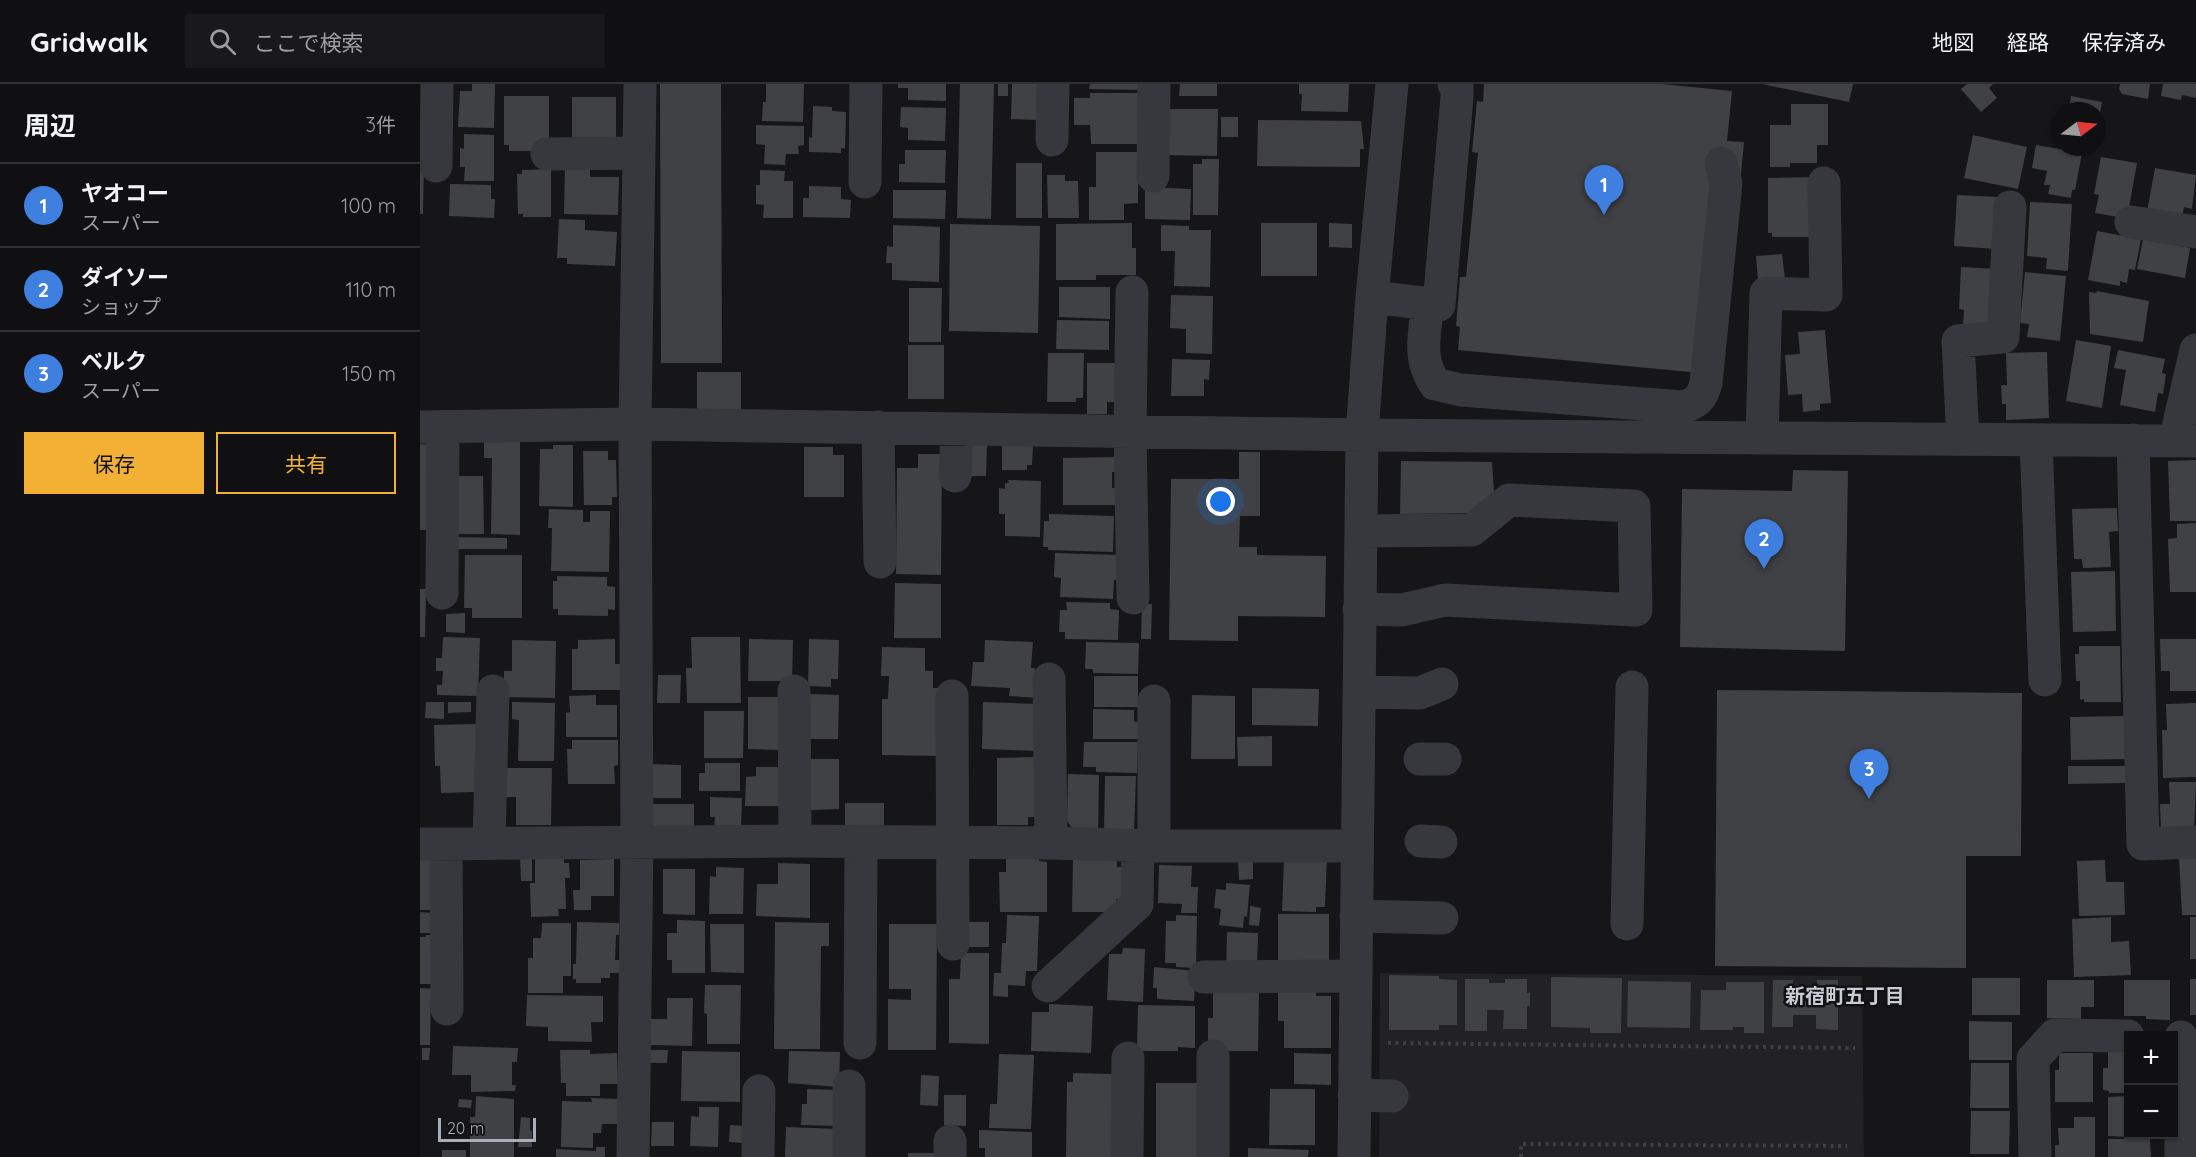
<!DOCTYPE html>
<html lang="ja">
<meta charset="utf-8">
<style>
:root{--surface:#101012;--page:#19191b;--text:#f1f3f6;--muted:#9c9d9f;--line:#303032;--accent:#f2b134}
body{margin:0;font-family:Quicksand,"Noto Sans JP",sans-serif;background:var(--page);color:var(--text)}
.controls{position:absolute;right:18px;bottom:18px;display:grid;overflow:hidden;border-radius:0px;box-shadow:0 2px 4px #0004}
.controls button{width:54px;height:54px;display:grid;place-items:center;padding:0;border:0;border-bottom:2px solid var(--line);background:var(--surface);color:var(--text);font:30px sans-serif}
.compass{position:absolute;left:1632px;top:18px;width:54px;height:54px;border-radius:50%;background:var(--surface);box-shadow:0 2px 4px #0004;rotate:74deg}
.scale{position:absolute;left:18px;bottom:15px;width:98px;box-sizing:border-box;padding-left:6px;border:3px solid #a8adb8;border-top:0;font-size:16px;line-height:21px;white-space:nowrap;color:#a8adb8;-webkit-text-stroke:4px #111113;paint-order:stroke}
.you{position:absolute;left:801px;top:418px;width:21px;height:21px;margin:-15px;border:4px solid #fff;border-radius:50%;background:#1a73e8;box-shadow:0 0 0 9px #1a73e833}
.badge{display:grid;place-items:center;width:39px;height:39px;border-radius:50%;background:var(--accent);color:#fff;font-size:20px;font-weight:700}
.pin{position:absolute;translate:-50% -50px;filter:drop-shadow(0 2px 3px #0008)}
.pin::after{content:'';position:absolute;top:32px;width:21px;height:18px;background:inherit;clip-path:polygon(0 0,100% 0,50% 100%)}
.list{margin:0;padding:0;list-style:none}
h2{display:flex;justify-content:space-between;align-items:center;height:78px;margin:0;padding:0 24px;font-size:26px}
h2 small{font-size:20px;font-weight:400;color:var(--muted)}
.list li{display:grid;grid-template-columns:39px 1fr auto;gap:18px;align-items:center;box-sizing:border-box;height:84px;padding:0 24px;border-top:2px solid var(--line)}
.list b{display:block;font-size:22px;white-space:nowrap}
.list p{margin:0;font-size:20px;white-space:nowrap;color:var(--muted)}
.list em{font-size:20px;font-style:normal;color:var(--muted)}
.actions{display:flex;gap:12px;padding:18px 24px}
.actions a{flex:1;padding:14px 0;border:2px solid var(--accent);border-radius:0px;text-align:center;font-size:21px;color:var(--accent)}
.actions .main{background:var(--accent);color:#111}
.icon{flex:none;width:33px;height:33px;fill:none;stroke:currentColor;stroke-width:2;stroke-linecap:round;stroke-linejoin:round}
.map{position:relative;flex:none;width:1776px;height:1073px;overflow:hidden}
header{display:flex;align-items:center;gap:36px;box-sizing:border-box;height:84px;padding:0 30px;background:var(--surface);border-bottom:2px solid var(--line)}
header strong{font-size:28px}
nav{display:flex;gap:33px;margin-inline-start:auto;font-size:21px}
.search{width:420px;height:54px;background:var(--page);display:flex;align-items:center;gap:15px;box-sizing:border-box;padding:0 21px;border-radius:0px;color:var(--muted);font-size:22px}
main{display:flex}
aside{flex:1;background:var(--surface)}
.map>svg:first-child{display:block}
.built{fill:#222225}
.building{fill:#404145}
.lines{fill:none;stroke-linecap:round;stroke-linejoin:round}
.path{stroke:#3d3f44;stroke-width:4;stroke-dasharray:3 4.5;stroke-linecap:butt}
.minor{stroke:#37383d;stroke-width:33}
.labels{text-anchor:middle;stroke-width:5;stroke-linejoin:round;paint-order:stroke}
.neighbourhood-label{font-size:20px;font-weight:bold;fill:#c9ccd4;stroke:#111113}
</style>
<header>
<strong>Gridwalk</strong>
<div class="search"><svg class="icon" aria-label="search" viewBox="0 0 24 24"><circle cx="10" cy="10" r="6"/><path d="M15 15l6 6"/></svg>ここで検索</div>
<nav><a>地図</a><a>経路</a><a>保存済み</a></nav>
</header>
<main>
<aside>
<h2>周辺<small>3件</small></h2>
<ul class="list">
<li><span class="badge" style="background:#3f7fe0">1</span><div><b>ヤオコー</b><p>スーパー</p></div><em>100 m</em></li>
<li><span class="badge" style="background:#3f7fe0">2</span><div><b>ダイソー</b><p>ショップ</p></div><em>110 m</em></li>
<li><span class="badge" style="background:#3f7fe0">3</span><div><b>ベルク</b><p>スーパー</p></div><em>150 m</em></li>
</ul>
<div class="actions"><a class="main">保存</a><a>共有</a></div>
</aside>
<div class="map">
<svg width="1776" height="1073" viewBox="0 0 1776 1073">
<rect width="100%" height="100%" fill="#161618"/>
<path class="built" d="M960 889 1442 892 1444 1073H959Z"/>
<path class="building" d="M52 0H75L74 44 38 43 40 7H52Z
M240 0H301L302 279H241Z
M346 0H384L383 38 342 37 343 18H346Z
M478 0H526V17L488 16V4H478Z
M540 0H574L571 135 537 134Z
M578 0H588V12H578Z
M592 0H627L622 36 591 35Z
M670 0H721L720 6 669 5Z
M760 0H797V12H759Z
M879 0H929L928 28 881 27 882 10H879Z
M1064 0H1242L1312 7 1307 57 1324 58 1302 291 1038 266 1040 243 1036 242 1040 193H1046L1058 69 1052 68 1057 17 1063 18Z
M1342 0H1433L1429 18Z
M1547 0H1573L1569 4 1577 14 1561 28 1541 5Z
M1700 0H1730L1728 15 1702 10 1699 5Z
M1743 0H1776V14L1762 11 1761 16 1741 12Z
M670 9H720L721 60H671L670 41H654V14H670Z
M84 12H129V67H89V61H84Z
M1651 12 1682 18 1678 40 1677 27H1649Z
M152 13H196V60L152 59Z
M1371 20H1408V61H1397V79H1370V83H1350V41H1371Z
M393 22 412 23V27L426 28 425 65 421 64V69L389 68V53L392 54Z
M481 23 526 24 525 57 488 56V44L480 43Z
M744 25H798L797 72 744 71Z
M801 33H818V53H801Z
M838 36 941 37 944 65H940V83L837 82Z
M336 41 384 42V61L378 62 379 70H366L365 81 344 80 345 61 336 60Z
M44 50 74 51V97H44L45 83H40V64L44 65Z
M1553 51 1607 63 1598 105 1544 94Z
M1616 61 1662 69 1655 106H1652L1651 114 1628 110 1630 101H1624L1627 87 1612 84Z
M485 66H526L525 99 479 98V80H485Z
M676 68H718V119L704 120V136H669V103H676Z
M1681 73 1717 79 1708 129 1698 133 1675 129 1679 111 1674 110Z
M782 75H799L798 131H773V80H782Z
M0 77H4L3 130H0Z
M596 79H622V134H596Z
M145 82H170V93H199L198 131 144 130Z
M1735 84 1776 91 1772 125 1764 123 1761 139 1726 133Z
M131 85V133H103V130H98L97 90H102V86Z
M340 86 365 87 364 97H373V134H343L344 121 336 120V101H340Z
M627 91H645V97H658L659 134H628Z
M1395 93 1396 153H1352V149H1348V94Z
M30 100 71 101V115H75L74 134 29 132Z
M389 102 421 103V115L431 116 430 134 383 133V114H389Z
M725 103 771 105 770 136 725 135Z
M473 106H526L525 135 473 134Z
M1537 111 1578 113 1575 165 1534 162Z
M1610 118 1652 120 1648 187 1626 185 1627 174 1607 172Z
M139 135 165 136V146L197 148 195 182 147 180V174H137Z
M712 139V164H716V191H676V196H636V140Z
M841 139H897V192H841Z
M909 139 932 140V164L909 163Z
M530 140 620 142 618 249 529 247Z
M473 141 520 143 519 198 472 196V179H466L467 162 473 163Z
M741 141 769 142V146H791L790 203 754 202 755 167H741Z
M1677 147 1721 155 1715 186 1709 185 1707 199 1700 197V202L1668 196Z
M1723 155 1770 164 1765 194 1717 185Z
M1362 170 1365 195 1338 197 1336 172Z
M1541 183 1579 185 1575 245 1543 243 1544 226 1539 225Z
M1605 188 1646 192 1640 257 1607 253 1609 240 1600 239Z
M639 203H690V235L639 233Z
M489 204H522L521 258H489Z
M1677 207 1729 217 1723 258 1670 250 1669 208 1676 209Z
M751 211 793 212 792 270 766 269V245L750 244Z
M637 236 689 237V266L636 265Z
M1405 246 1411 319 1400 320V326L1383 328 1382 310 1368 311 1365 271 1380 270 1378 248Z
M1656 256 1691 262 1682 324 1646 317Z
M488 261H524V315H488Z
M1698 266 1745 275 1742 289 1746 290 1743 310 1738 309 1735 328 1700 321 1706 286 1694 284Z
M1627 268 1629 334 1586 336V320H1582L1581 301H1587L1586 269Z
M628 269H664L663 314H656V318H627Z
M752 275 790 276 789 296 784 295V312H751Z
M667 279H699V318H687V330H667Z
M277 288H321V326H277Z
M64 355 100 356V451L71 450 72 374H64Z
M0 360 13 361 11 446H0Z
M547 360 567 361 566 392H546Z
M133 361H153V423L119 422 120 365H133Z
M582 361 613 362 612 381H607V386H582Z
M384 363H413V371H424V413H384Z
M163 367H188V376H196L197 413H192V421H164Z
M819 368H840V432H820L819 463H837V471L906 472 905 533 818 532V557L749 556 751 395H819Z
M498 370H522L521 491 476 490 477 384H498Z
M696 373V388H692V404H696V421H643V374Z
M1776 376V437H1750L1748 377Z
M981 377 1072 378 1074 409 1057 429 980 430Z
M1373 386 1428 387 1425 567 1260 563 1262 405 1372 407Z
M32 392H63L64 450H33Z
M588 396 621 397 620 453 585 452V430H579V404L585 405V399H589Z
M1697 424 1698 447 1689 448 1691 483 1663 484 1662 475H1654L1652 425Z
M129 425 163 426V438H170V427H190L189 488 131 487 132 444H128Z
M629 430 694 432 693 468 628 466V463H623L624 437H629Z
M1776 439V508H1750L1748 455 1757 454V440Z
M30 453 87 454V465H30Z
M635 469 700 471 699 496H694L693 515 640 513 641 494 634 493Z
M45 471H102V534H52V524H44Z
M1695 487 1696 547 1653 548 1651 488Z
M137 492 187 493V502L195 503V526L188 525V532L138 531V525H133V497H137Z
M475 499 521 500V554H474Z
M0 505H6L5 553H0Z
M646 518 690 519V525L699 526 698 556 645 555V548H639L640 526H647Z
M722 520H732L731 555H721Z
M45 529V549L26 548V530Z
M23 553 60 554 58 612 17 611V601H22L23 587H16V574H22Z
M271 553H320L321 619H267L266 584H272Z
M195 555V580H201V606H152V565H158V556Z
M329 555 373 556 372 597H328Z
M389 555 419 556 418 595H411V603L388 602Z
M1740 555H1776V607H1750V587H1741Z
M92 556 136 557 135 614 84 613V587H92Z
M565 556 613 558 611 584H615L614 603 619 614 589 612 590 604 551 602 553 578H564Z
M666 558 719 559 718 590 673 589V585H665Z
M1659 562H1700L1701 618H1664V615L1660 616V597H1656L1655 570H1659Z
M462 563 505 564V587H513V604H518V672L462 671V615H468L469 592H461Z
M238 591H261L260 619H237Z
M674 592H718V623H674Z
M832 604 899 605 898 642 832 641Z
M1297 606 1602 609 1601 772H1546V884L1295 882Z
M390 610 419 611 418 655H388Z
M176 611V621H197V653H146V629L150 628 149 612Z
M772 611 815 612V675H771Z
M328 613H361V666L328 665Z
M6 618H24V635L5 634Z
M28 618H51V628L28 629Z
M92 618 135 619 134 677H98L99 636 92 635Z
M563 618 618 620 617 667 562 665Z
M1776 619V693L1743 694 1742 646H1747L1746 620Z
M673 625 714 626V637L718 638V655H673Z
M284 627H324L323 674H284Z
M1704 632 1705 675 1651 676 1650 633Z
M56 640 57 708 21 709 20 682H15L14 641Z
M852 652V682H818L817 653Z
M152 656H198V681L194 682 195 700H148L147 665H152Z
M664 658H718L717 689 676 688V683H663Z
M615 673 616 733H608V741H577V674Z
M385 675H419V725L391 726Z
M285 679H320V707H279V689H285Z
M229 680 261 681V714H229Z
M1648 682H1705V699L1648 700Z
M336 683H361V722H325L326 693 336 692Z
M81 684H132L131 741H96V713H80Z
M648 690 679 691 678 752H658L647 737Z
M685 692H716L714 750 684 749Z
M1749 698H1776L1774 746H1741L1740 720H1750Z
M290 713 322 714 321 745H294L295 733H290Z
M425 719H464V743H425Z
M230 720H274V747H230Z
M818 771H833V795L819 796Z
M0 772 13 776 12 826H0Z
M100 772H112V797H101Z
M907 773 905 823H896V828L862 827 864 775Z
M1776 773V831H1762L1759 774Z
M144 774V779H149L150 794H145L146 825H138L139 832 111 833 110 799H115V775Z
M586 774H619V777L627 778V828H580L579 788H586Z
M653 774H697V783H702V815H696V822L691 828H652Z
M194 775V812H171V826H154L153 806H160V776Z
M1685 776 1686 798H1704L1705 831 1659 832 1657 777Z
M358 779 390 780V834L336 832 337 800H358Z
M739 781 772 782 771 803H778L777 829H761L762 820 738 819Z
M296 783 324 784 323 830H289L290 792 296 793Z
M243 785H275V831L243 830Z
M806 799 830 801 827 833 824 832 823 844 799 841 801 825 794 824 796 805 806 806Z
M830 822 841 824 839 842 829 841Z
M0 828 13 829V849H0Z
M858 830H909V883H858Z
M587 831 619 832 617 887H606L605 902 588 901V913L573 912 574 889H581L582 859H586Z
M756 831 777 832 776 884 756 883V879H745L746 837H756Z
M1691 833V858L1709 857 1711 891 1654 893 1652 835Z
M1770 833H1776V875H1770Z
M257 836 285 837V889H252V876H247V849H257Z
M157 838 199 839V851H196L195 876H199V889H190V894H181V899H156V895H153V880H156Z
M355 838 409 839V862H401L400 965H354Z
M540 838H569V863H540Z
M122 839H151V892H143V909H108V874H113V854H121Z
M290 840H324V889L291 888Z
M469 840H517L516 966H468V915L491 916V905H469Z
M807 848 838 849 837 884 806 886Z
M6 851H13L14 900H0V853H6Z
M703 864 725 865 723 918 687 916 689 870H702Z
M541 869H569V960L529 959V895H540Z
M734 883 776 887 774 917 737 915V904H733Z
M969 891 1019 892V895L1037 896V941H1019V946H969Z
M1131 893 1202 894 1201 949H1170V944L1131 943Z
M1552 894H1600V931H1552Z
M1045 895H1069V899H1085V895H1107V909H1110V922H1107V945H1083L1084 926H1067V947H1045Z
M1770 895H1776V931H1770Z
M1353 896H1373V901H1397V896H1418V946L1396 945V931H1373V943H1352Z
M1627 896H1674V923H1661V935L1627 934Z
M1704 896H1750V936L1726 935V932H1704Z
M1208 897 1271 898 1270 944 1207 943Z
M1306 898H1344V949H1324V943H1313V946H1280L1281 906H1306Z
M285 901H321L320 960H287V930L284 929Z
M0 904 14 905 11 910 10 961H0Z
M793 905H839L838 967H788V934H793Z
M858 905H896V912H911V964H864V937H858Z
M107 911 183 912V938H171L172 958 128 957V943L106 942Z
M247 914H273L272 962 231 961V935H247Z
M629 920 673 922 671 969 611 967 612 928H629Z
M718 921 775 922V964L758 963V967H717Z
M1549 937 1592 938V976H1549Z
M33 962 98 964 97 978H92V1001H96L95 1007 51 1008V991H32Z
M2 964H10L9 976H2Z
M140 966H170V970L197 969 198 1000H180V1012H146V999H141Z
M230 966H248L247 979H230Z
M1708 966V1009H1689V1007L1683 1006V984H1688V967Z
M262 967 320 968V1018L261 1017Z
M369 967 420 968 419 1003 368 999Z
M874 969 911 970V1001L874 1000Z
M1639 969H1673V1018H1635V986H1639Z
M579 970 614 971 611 1045 569 1044 570 1020H577Z
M1551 979H1589V1024H1550Z
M653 989 692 990 693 1073H646L647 998H653Z
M501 991 519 992 518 1022 500 1021Z
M736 999H783V1073H736Z
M387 1005 421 1006 420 1042 381 1041 382 1020H387Z
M850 1005H895V1061H849Z
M524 1011H546V1042L524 1041Z
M56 1012 94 1015V1073H50V1033H55Z
M1708 1012V1053L1688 1052V1013Z
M171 1014 200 1015V1040H182L181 1049H173V1064L141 1063 142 1017 172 1018Z
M39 1015 52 1016 51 1024 38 1023Z
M279 1023H299L298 1063 270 1062 271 1032 279 1033Z
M1551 1027H1590L1589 1070H1550Z
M101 1033 110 1034V1046L112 1047V1063H98Z
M1654 1033H1675V1073H1635V1061H1639L1638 1044H1654Z
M232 1038H254V1062H231Z
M310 1041 324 1042 323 1059 309 1058Z
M366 1043 419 1045 418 1073H365Z
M559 1046 612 1048V1073H565V1064H559Z
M1688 1055H1730L1731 1073H1688Z
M176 1063H185V1073H136V1065L176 1067Z
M828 1064 889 1066 888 1073H828Z
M22 1066H46V1073H22Z
M488 1069H518V1073H488Z"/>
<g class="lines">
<path class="path" d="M968 959 1435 964
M1101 1073V1060L1427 1062"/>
<path class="minor" d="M632 56 633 0
M127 70 219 69
M16 82 17 0
M733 92 734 0
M445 98 446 0
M1711 138 1776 148
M712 208 710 347 713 514
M952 213 1019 221 1037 13V4L1034 0
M1008 219C1005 250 997 273 1015 300L1041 306 1263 323C1277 319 1282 314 1286 299L1306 99 1301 79
M0 343 215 340 942 351 1776 357
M458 343 460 478
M1342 354 1346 209 1406 211 1404 99
M1543 355 1538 257 1583 253 1590 123
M1616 356 1625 596
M1713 356 1723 760 1776 758
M1755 357 1776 266
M535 392 537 345
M22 509 23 343
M939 525 982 526 1025 516 1216 526 1214 422 1089 416 1052 446 941 447
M629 595 631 759
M374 607 375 757
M939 608 1000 609 1022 600
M532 612 533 860
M1000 675H1025
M1001 757 1021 758
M69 759 73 607
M0 760 375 757 631 759 734 762H937
M26 760 27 925
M734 762V617
M936 832 1022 834
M1207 840 1212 603
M784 893 936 892
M628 902 717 820 718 762
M1761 953V1073
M440 959 441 757
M793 972V1073
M934 1011 972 1012
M530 1057V1073
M213 1073 217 758 215 340 220 0
M338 1073 339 1007
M429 1073V1002
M707 1073 708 974
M934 1073 942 351 952 213 972 0
M1615 1073 1613 975 1635 951 1708 952"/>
</g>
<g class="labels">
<g class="neighbourhood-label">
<text x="1425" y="919">新宿町五丁目</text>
</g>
</g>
</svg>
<div class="controls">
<button>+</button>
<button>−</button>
</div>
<svg class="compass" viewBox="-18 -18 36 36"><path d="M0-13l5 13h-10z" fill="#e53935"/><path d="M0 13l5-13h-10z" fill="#9c9d9f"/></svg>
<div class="scale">20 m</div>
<div class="you"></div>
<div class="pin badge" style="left:1184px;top:131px;background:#3f7fe0">1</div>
<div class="pin badge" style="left:1344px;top:485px;background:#3f7fe0">2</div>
<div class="pin badge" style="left:1449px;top:715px;background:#3f7fe0">3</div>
</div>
</main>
